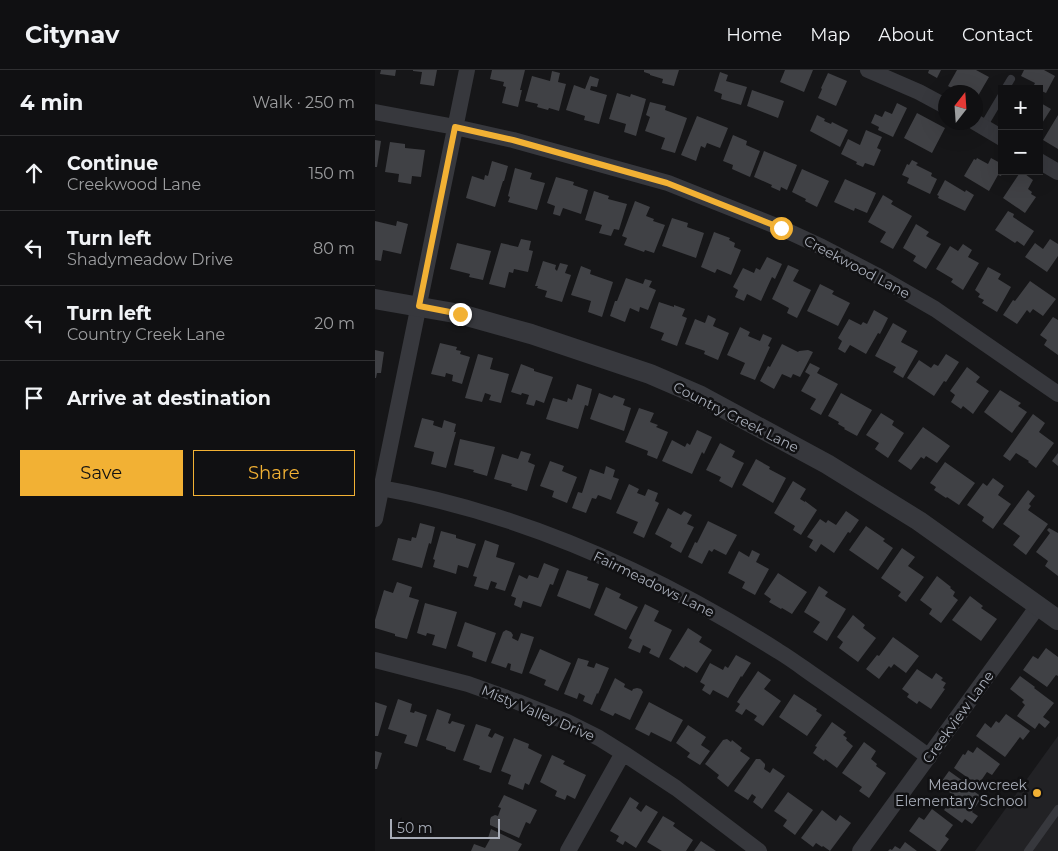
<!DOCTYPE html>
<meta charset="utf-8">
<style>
:root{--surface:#101012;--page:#19191b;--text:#f1f3f6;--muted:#9c9d9f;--line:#303032;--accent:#f2b134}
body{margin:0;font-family:Montserrat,sans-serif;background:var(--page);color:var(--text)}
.controls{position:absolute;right:15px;top:15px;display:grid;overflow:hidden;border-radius:0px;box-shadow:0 5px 20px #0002}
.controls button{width:45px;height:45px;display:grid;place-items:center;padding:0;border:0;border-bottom:1px solid var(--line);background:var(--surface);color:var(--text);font:25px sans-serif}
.compass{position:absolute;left:563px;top:15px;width:45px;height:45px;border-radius:50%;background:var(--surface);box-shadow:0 5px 20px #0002;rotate:17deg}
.scale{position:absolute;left:15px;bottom:12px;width:110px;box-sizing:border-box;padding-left:5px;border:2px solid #a8adb8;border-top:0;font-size:14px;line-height:18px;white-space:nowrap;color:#a8adb8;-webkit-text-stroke:4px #111113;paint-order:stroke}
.stop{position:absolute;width:15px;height:15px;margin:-11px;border:4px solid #f2b134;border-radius:50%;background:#fff}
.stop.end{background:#f2b134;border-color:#fff;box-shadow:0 1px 5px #0008}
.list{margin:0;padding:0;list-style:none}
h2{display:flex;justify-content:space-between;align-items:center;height:65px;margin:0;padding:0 20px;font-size:21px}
h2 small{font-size:16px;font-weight:400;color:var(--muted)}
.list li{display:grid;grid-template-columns:32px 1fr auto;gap:15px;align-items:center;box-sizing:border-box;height:75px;padding:0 20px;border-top:1px solid var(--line)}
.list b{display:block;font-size:19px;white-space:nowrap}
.list p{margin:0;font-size:16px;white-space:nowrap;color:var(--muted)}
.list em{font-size:16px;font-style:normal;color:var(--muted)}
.actions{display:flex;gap:10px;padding:15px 20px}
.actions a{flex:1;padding:11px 0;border:1px solid var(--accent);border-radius:0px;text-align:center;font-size:18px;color:var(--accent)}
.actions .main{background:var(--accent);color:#111}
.icon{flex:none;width:28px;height:28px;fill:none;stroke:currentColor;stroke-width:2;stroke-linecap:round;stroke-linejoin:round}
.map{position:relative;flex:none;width:683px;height:781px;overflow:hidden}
header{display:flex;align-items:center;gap:30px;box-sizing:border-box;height:70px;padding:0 25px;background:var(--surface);border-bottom:1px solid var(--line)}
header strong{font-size:24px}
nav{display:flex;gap:28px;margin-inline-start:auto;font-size:18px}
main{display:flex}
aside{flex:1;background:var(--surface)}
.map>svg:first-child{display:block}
.built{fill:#222225}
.building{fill:#404145}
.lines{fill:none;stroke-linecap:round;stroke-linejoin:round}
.service{stroke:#37383d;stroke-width:8}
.minor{stroke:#37383d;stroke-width:16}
.tertiary{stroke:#37383d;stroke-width:20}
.route{stroke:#f2b134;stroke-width:6}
.poi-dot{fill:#f2b134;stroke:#111113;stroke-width:2}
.labels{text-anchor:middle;stroke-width:5;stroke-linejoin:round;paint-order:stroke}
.street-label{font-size:14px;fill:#a8adb8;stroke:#111113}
.poi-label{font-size:14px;fill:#a8adb8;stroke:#111113;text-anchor:end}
</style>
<header>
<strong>Citynav</strong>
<nav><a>Home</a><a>Map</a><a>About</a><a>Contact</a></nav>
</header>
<main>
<aside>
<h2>4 min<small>Walk · 250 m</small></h2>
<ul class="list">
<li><svg class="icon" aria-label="ahead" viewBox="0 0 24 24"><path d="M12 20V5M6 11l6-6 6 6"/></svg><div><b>Continue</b><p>Creekwood Lane</p></div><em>150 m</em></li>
<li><svg class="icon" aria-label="left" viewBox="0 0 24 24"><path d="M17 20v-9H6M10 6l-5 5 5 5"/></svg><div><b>Turn left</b><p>Shadymeadow Drive</p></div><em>80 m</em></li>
<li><svg class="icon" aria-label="left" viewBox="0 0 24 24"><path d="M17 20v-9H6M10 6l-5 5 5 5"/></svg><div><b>Turn left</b><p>Country Creek Lane</p></div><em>20 m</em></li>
<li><svg class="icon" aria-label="arrive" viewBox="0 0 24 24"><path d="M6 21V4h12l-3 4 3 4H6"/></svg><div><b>Arrive at destination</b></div></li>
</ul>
<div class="actions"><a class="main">Save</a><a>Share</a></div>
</aside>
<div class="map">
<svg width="683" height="781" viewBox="0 0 683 781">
<rect width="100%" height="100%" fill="#161618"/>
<path class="built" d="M683 666V781H600Z"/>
<path class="building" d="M6 0H21L20 6 5 4Z
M38 0H62L59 16 45 14 47 2 38 1Z
M117 0H150L145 20H147L143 37 127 33 131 17 128 16 129 12 115 9Z
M269 0H304L299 16 287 13 288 9 275 5V4L269 2Z
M410 0H438L429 22 405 12Z
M554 0H566L562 8 553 3Z
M582 0H601L614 7 600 31V22H584L573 16Z
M649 0H669L680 6 671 23 664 20V19L658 17 660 13 646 6Z
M177 1 185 3 183 12 191 14 184 41 174 38 173 40 162 37 163 34 150 31 157 6 175 11Z
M345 2 353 5 351 11 372 17 366 35 346 29 347 24 339 21Z
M453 3 472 11 461 36 443 28 447 19 446 18Z
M215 6 224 9 222 17 216 16 215 20 232 25 224 54 209 50 210 46 191 40 199 15 210 19Z
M377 20 409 31 403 48 372 36Z
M242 23 255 27 256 24 271 29 261 66 249 62 251 54 234 49Z
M275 32 291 36 290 40 312 48 300 83 286 79 290 68 270 61 275 47 271 45Z
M664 32 676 39 664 58Z
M522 33 532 38 518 67 503 60 504 57 496 53 500 44 507 47 510 41 517 44Z
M542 43 570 58 557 83 529 68Z
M442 45 450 49 449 51 456 54 457 52 473 60 465 77 435 61Z
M683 45V79L668 70Z
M322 46 353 58 345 78 332 73 330 78 326 76 321 91 306 85Z
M491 60 507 67 502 78 506 80 499 96 490 93 488 97 481 94 482 92 466 84 473 69 485 75Z
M358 65 372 71 371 75 385 81 375 107 357 99 358 95 348 91Z
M0 70 6 71 2 97H0Z
M15 72 30 74V78L50 80 46 107 37 106 36 114 23 112 24 104 10 102Z
M389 81 422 95 412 120 406 117 405 121 396 117 397 115 379 107Z
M602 88 613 94 616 88 627 94V101H628L626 106 623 105 614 121 589 106 599 89 601 90Z
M537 90 543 93 541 95 557 103 556 106 562 109 555 124 532 113 534 108 527 105 532 94 534 95Z
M117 91 133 96 129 111H128L120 137 91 128 97 106 109 110 110 105 113 106Z
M140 98 157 103 155 109 170 113 162 140 133 132 135 127 133 126Z
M427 99 454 111 442 137 430 131 431 129 417 122Z
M646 101 658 110 653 119 657 122 656 124 661 127 650 143 628 128Z
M181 107 199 112 198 115 213 120 206 144 188 138 185 146 178 144 180 136 172 133Z
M470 109 501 123 492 143 480 138 479 141 459 132Z
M570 110 590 122 591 120 599 125 590 141 563 128 564 126 562 125Z
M219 121 234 126 233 129 252 134 244 160 239 159 236 166 224 163 227 155 210 150Z
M508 125 518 131 516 134 537 146 518 179 505 172 511 162 493 152Z
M260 131 275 137 271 146 279 149 278 151 290 155 279 183 270 180 269 182 249 175 252 168 247 166Z
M633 141 639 144 638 147 659 161 649 176 642 171 640 173 620 160Z
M297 148 313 153 312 157 329 163 321 188 287 176Z
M0 151 21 156 22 151 33 154 26 184 8 180 6 191 0 190Z
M541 154 554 162 551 166 566 174 551 199 538 191 541 186 528 178Z
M339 162 355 168 354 170 360 173 359 177 366 180 356 205 342 199 340 203 326 197Z
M146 169 156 171 154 180 158 181 153 202 139 199 138 203 134 202 130 218 114 214 126 173 143 177Z
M675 169 683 174V186L672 202 650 187 660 173 668 179Z
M82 173 116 181 108 210 94 207 95 204 75 199Z
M588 174 597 180 593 187 604 193 588 220 576 212 578 209 561 199 575 176 583 181Z
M392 187 407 194 400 209 397 207 386 231 372 224 369 231 360 227 363 220 358 217 368 198 379 203 381 198 385 200Z
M168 191 181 195 180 199 182 201 185 193 193 195 190 203 196 205 187 232 170 227 172 221 162 218 163 216H160Z
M413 195 424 200 418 211 436 220 422 248 412 243 414 238 397 229Z
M206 196 216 200 215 204 238 212 227 247 213 242 216 231 196 225Z
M613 197 626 204 623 209 636 217 622 242 607 233 609 230 603 227 605 224 600 220Z
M251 208 268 214 270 209 277 211 274 217 281 220 273 240 265 237 264 242 255 238 250 252 235 246 240 231H242Z
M655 211 681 229 668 246 658 239 655 243 652 240 642 254 628 245 638 230 640 231Z
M445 214 459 221 457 224 475 233 463 256 432 241Z
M284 232 299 237V235L310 239 307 246 312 248 302 276 286 270 289 263 275 258Z
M499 240 513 248 505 264 503 263 491 284 475 275 470 283 463 279 467 271 463 268 474 249 486 255 488 252 492 254Z
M333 245 341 249 338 256 354 263 343 290 329 284 330 281 310 274 320 249 330 253Z
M678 247 683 250V285L669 275 672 270 665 265Z
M518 253 532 261 526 272 543 281 528 308 518 302 521 297 500 286Z
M365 257 375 262 373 266 385 271 388 264 397 268 393 276 395 277 380 310 365 304 370 293 352 285Z
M65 273 82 277 81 280 86 281 85 284 95 287 87 314 77 311 78 305 71 303 70 307 56 304Z
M407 274 423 282 424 281 433 280 438 282 425 307 418 304 416 308 407 304 399 319 385 311 393 296 395 297Z
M0 280 9 282 6 303H2L1 308H0Z
M103 284 118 288 115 299 134 304 126 333 114 330 116 325 110 323 107 332 90 328Z
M571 284 584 292 571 312 569 311 559 326 532 308 544 290 556 298 559 294 563 296Z
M435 293 445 298 442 303 463 314 446 345 435 339 441 329 426 321 435 305 430 302Z
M146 294 159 299V301L178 307 169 333 161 330 159 336 151 334 154 325 147 323 146 325 136 322Z
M592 297 605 307 601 312 614 321 598 344 588 336 586 339 576 332 580 325 575 321Z
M202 314 217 319 213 336 210 335 203 359 171 349 178 328 192 332 193 328 197 330Z
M625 320 646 333 643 336 652 342 637 363 609 342Z
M224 323 237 328 239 325 250 329 248 335 256 338 249 361 215 349Z
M466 323 497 340 482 366 469 359 470 358 463 354 464 352 453 346Z
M264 338 279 343 275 352 283 355 281 357 293 362 282 389 272 385 273 381 250 372Z
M506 343 519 351 517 355 529 363 513 388 500 379 504 373 491 365Z
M658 344 670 353 664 362 679 373 661 398 653 392 654 391 641 383 635 391 628 386Z
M47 348 59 351 58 355 67 358 69 350 81 354 79 362H81L71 398 56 394 59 382 39 377Z
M548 357 575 376 562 393 551 386 549 389 546 387 536 400 523 391Z
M322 360 337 367 329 384 327 382 317 404 287 391 297 370 310 377 312 373 315 375Z
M85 369 120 377 112 406 98 402 99 400 79 395Z
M345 373 360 381 357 387 369 393 357 418 344 411 346 407 331 400Z
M146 381 156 384 153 392 160 395 152 421 136 416 137 414 119 409 127 384 143 389Z
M683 383V396L677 391Z
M381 389 395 397 394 399 411 408 398 433 367 415Z
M175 391 189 396 187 401 202 407 192 433 177 427 179 421 165 416Z
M570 392 600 413 584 435 572 427 571 428 559 420 561 417 555 413Z
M231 396 240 400 238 407 244 409 236 430 223 425 221 429 217 428 211 443 197 438 203 422 207 423 215 399 229 404Z
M618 408 629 416 623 425 636 434 618 459 607 451 609 447 592 435 608 413 612 416Z
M418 411 431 419 425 429 430 432V431L442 440 426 465 418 460 420 456 399 443Z
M254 414 264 419 262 423 270 426 273 419 283 423 280 431 284 433 269 468 258 463 263 452 241 443Z
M653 420 660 426 654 434 656 436 653 440 673 454 651 485 638 475 645 466 628 454Z
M293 438 306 445 309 441 317 445 312 454 319 457 306 483 295 477 297 473 280 464Z
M471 441 484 450 475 463 473 462 459 483 446 474 441 482 434 477 438 470 432 467 445 449 451 453 453 450 461 455Z
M333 451 362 465 351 485 339 479 337 482 334 480 327 494 313 487 320 472 322 473Z
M45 453 60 457 56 474 54 473 47 498 17 490 23 468 36 471 37 467 41 468Z
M491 456 510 469 508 471 518 478 503 500 474 480Z
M674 458 683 463V506L670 496 673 491 661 482 675 463 672 460Z
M66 461 81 465V468L101 474 93 498 83 495 81 504 58 497 60 490 58 489Z
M110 470 124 475 121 487 140 493 130 521 120 518 122 513 116 511 113 520 99 516 102 507 98 506Z
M527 478 540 487 533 496 549 507 531 532 523 526 526 522 506 508Z
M377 480 385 484 381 492 394 499 380 525 367 518 370 512 353 503 364 481 374 487Z
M169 493 184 499 178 515 175 514 166 537 148 531 146 538 139 535 141 528 136 526 144 505 152 509 154 505 163 508Z
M192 500 213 507 212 510 224 514 215 539 182 526Z
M403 503 432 522 417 544 407 538 406 539 394 532 396 529 389 524Z
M562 506 576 517 575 518 580 522 578 526 583 530 566 553 554 544 557 539 545 530Z
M22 512 37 517 34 527 44 530 32 569 20 566V564L0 558V550L9 520 18 523Z
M444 516 453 522 450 526 471 539 452 571 438 562 445 552 429 542Z
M231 517 246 524 244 528 263 537 251 560 219 545Z
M595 526 608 536 606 538 622 549 606 571 577 550Z
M50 533 82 542 71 579 57 575 60 565 52 563 51 566 42 563Z
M270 534 284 541 279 551 297 560 284 588 274 583 276 579 268 575 265 583 253 578 257 570 254 568Z
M478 545 490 555 488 558 501 568 483 592 464 578 468 572 462 567Z
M90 552 121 563 111 592 97 587 98 582 82 576Z
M313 558 327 567 324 572 337 580 322 603 310 596 309 598 294 589Z
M131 560 136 562 138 565 137 568 143 571 146 563 159 567 147 604 135 600 136 594 133 593 131 598 116 593 128 562Z
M518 567 544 586 531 603 519 594 516 598 514 596 504 609 491 599 502 585 504 586Z
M671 578 683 587V606L681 605 672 617 648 600 658 586 663 589Z
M165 579 196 593 183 621 169 615 171 610 154 603Z
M361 585 376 593 367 607 366 606 353 628 338 620 335 625 327 620 330 615 325 612 335 593 348 600 350 596 353 598Z
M203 588 214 591 212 596 219 598 221 593 234 598 223 624 222 623 217 635 208 631 210 626 204 623 202 629 189 624Z
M542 599 557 609 561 603 568 608 566 610 571 613 568 618 570 619 556 639 544 631 542 634 532 627 534 624 527 619Z
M383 601 396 610 389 619 406 631 388 656 379 650 382 646 371 639 367 645 360 641 365 634 362 632Z
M645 606 660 617 659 618 679 633 668 647 675 652 670 658 664 653 660 659 642 646 650 635 647 632 649 630 635 619Z
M240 608 250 614 249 617 257 621 258 619 262 618 266 619 268 622 255 650 240 643 238 646 225 640Z
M419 624 442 639 441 641 447 645 432 666 404 647Z
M23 629 37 634 35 642 39 643 40 641 52 645 42 677 29 673 32 665 13 659Z
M0 632 12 636 3 666H0Z
M274 632 308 650 296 672 276 662 274 666 260 659Z
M62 639 76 644 73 653 75 654 77 651 90 655 80 682 71 679V677L51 670Z
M631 644 655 661 648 670 645 667 630 687 601 666 610 653 616 658 621 651 624 653Z
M457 652 471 662 468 665 472 668 471 670 478 676 462 698 450 689 449 691 438 683 442 677 440 676Z
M101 654 116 659 113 666 117 668 120 663 129 667 116 703 104 699 105 696 88 690Z
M313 655 331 667 326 675 335 681 325 695 312 687 315 683 301 673Z
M139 668 154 674 153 678 167 685 154 715 150 713 148 720 133 714 136 705 126 701Z
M352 669 356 672 357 670 367 678 365 681 375 688 353 717 342 708 344 705 330 694 348 670Z
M489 672 501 681 496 689 502 694 501 696 511 703 494 728 484 721 487 717 467 703Z
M602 677 625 694 617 705 612 702 603 715 579 698 588 684 590 685 593 680 598 683Z
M0 681 7 683 2 699H0Z
M177 685 190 691 188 694 211 705 200 729 192 725 190 730 180 726 182 721 165 712Z
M381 689H385L390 694V696L389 699 395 703 398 698 410 706 387 739 378 732 381 727 377 724 373 730 359 721Z
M574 701 588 711 587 713 607 727 597 742 603 746 597 754 590 749 587 753 569 740 578 729 575 727 577 724 564 715Z
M413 722 438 740 420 765 408 756 412 750 399 741Z
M129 725 162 740 155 754 151 752 144 768 115 755V750L116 747 120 745 123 746 126 738 123 737Z
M255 727 264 733 261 738 266 742 271 735 283 742 261 778 250 771 248 775 241 771 244 766 235 761Z
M557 739 578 755 570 766 574 769 565 781H562L534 761 544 747 549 750Z
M447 740 461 751 465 745 476 753 455 781 448 776 447 777 441 773 438 777 426 768Z
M288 746 300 753 298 756 318 770 311 781H287L272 772Z
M116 759 147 774 143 781H96L99 774 110 778 115 769 113 768Z
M326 771 341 781H319Z
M530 772 542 781H513L515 779 517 780 520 776 525 779Z"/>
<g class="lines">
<path class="service" d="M630 19 636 9
M608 57 627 25
M653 781 683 739"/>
<path class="minor" d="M493 0 544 22 570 36
M0 42 80 57 138 70 293 113 406 158 447 177 501 205 560 239 683 324
M600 52 627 68
M664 91 683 102
M0 417C144 442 280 503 403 581 418 590 432 601 447 611 483 636 519 661 554 687
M0 449 92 0
M0 590 93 614 143 632 192 652 224 668 248 683 301 718 384 781
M193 781 248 683
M485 781 663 536"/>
<path class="tertiary" d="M0 229 85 244 156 264 275 304 326 326 452 394 544 451 683 550"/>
</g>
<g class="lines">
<path class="route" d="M85 244 44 236 80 57 138 70 292 113 406 158"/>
</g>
<circle class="poi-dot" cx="662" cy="723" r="5"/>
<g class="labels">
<g class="street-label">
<text transform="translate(482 197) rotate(28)" y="5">Creekwood Lane</text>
<text transform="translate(361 347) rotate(27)" y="5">Country Creek Lane</text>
<text transform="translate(279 514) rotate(26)" y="5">Fairmeadows Lane</text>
<text transform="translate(163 643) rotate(23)" y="5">Misty Valley Drive</text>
<text transform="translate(583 647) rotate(-54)" y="5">Creekview Lane</text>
</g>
<g class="poi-label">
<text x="652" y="720">Meadowcreek<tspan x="652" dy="16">Elementary School</tspan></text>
</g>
</g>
</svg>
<div class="controls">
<button>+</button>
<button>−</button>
</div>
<svg class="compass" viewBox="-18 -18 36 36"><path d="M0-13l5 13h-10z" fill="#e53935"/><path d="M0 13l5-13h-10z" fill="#9c9d9f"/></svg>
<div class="scale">50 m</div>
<div class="stop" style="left:406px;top:158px"></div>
<div class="stop end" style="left:85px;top:244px"></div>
</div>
</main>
